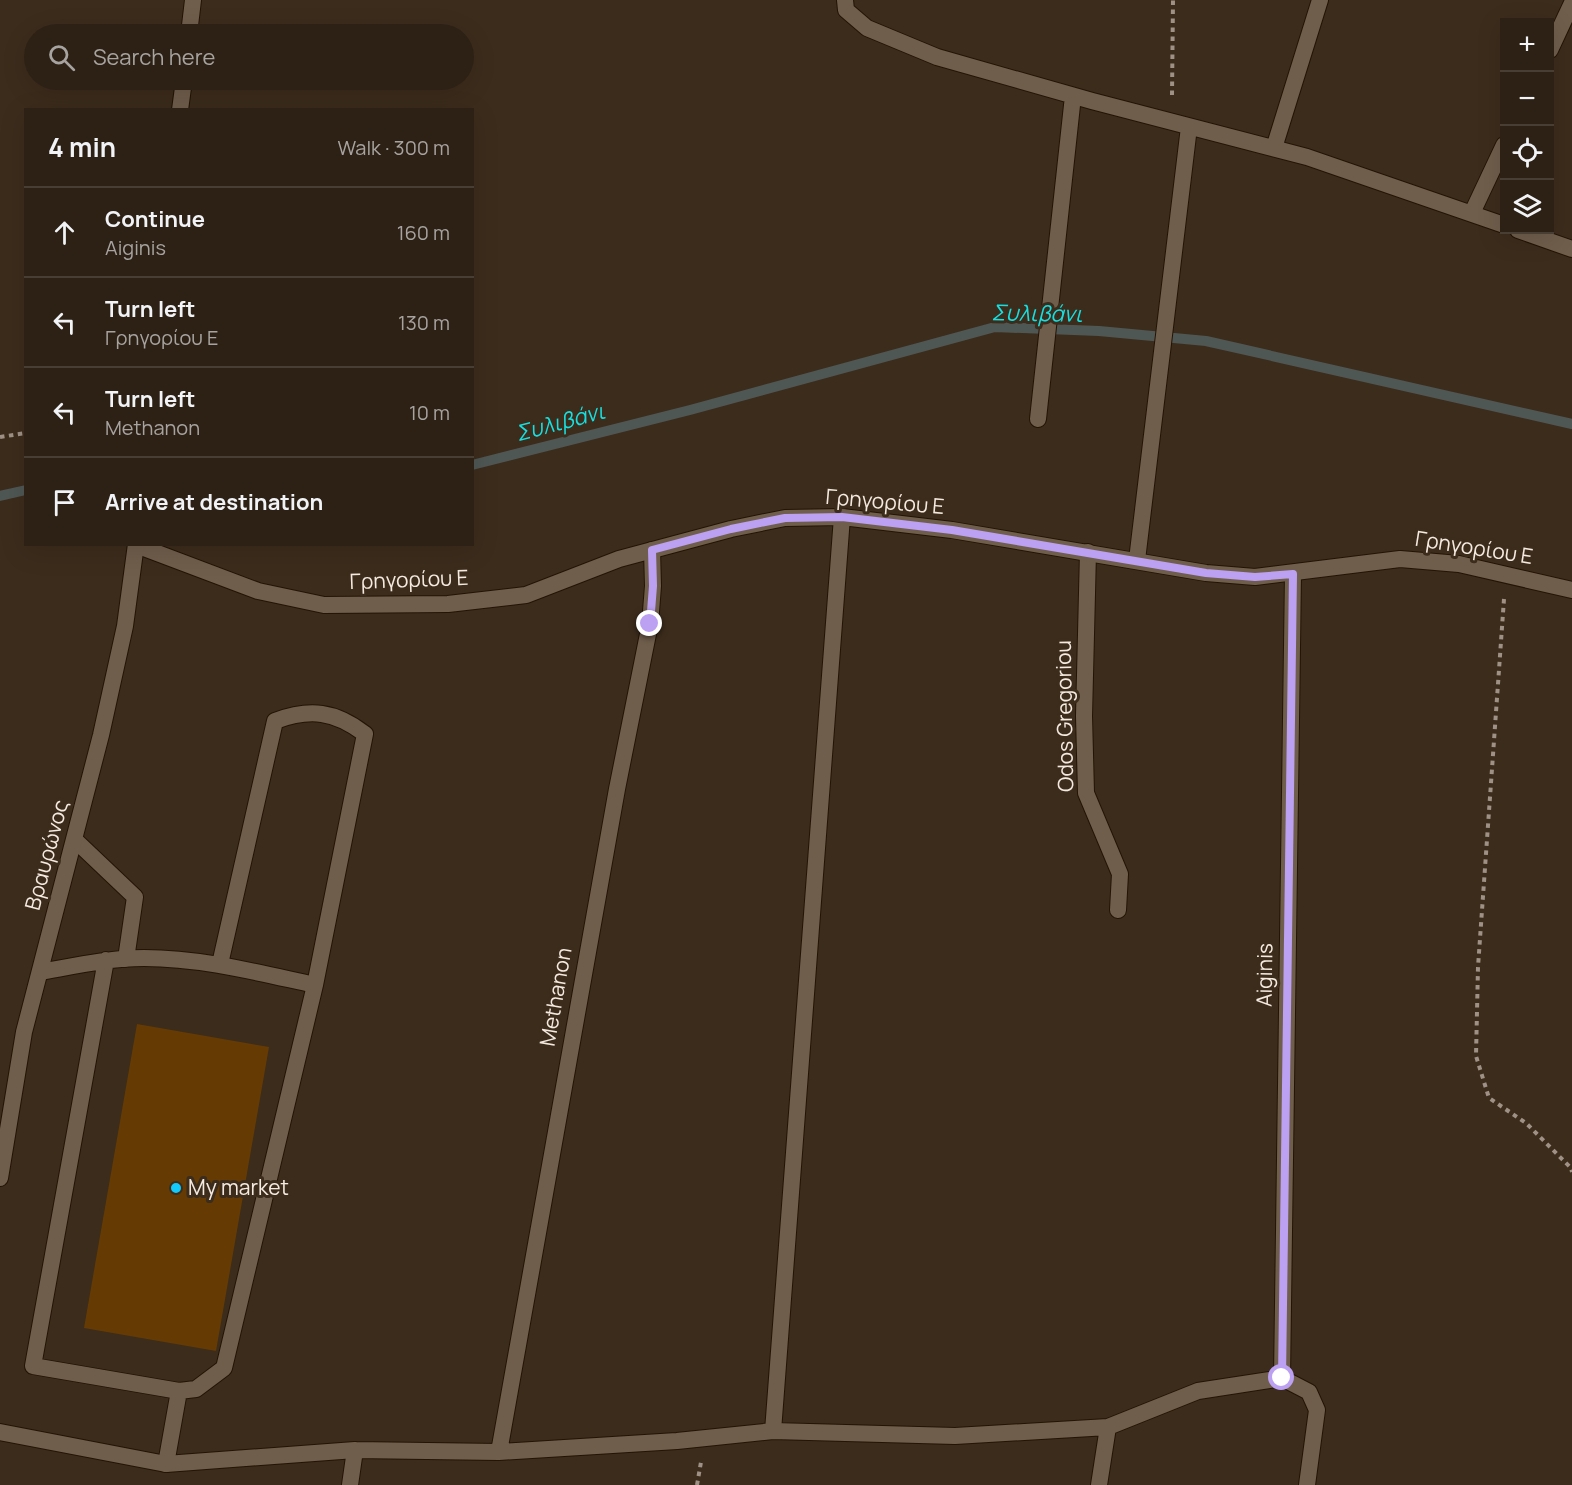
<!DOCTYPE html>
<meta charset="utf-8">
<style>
:root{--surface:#2d2115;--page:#392e22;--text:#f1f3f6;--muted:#a7a3a0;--line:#483e34}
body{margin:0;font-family:Manrope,sans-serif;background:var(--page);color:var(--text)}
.controls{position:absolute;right:18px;top:18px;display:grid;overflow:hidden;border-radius:0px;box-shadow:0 6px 24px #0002}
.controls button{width:54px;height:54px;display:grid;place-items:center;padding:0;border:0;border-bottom:2px solid var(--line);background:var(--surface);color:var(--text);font:30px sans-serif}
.stop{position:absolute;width:18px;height:18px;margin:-14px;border:4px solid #bca0f2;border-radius:50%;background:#fff}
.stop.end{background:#bca0f2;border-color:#fff;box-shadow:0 2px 6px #0008}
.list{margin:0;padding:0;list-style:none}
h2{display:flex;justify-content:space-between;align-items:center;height:78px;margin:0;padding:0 24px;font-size:26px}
h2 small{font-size:20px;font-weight:400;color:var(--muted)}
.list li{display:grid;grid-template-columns:39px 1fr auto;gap:18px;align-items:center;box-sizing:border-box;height:90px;padding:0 24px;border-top:2px solid var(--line)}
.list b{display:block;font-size:22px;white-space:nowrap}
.list p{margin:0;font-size:20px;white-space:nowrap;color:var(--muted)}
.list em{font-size:20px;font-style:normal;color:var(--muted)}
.icon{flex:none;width:33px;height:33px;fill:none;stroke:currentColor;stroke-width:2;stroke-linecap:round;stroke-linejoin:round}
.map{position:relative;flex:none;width:1572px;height:1485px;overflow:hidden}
.search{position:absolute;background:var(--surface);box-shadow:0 6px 24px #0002;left:24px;top:24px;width:450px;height:66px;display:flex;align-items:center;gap:15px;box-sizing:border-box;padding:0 21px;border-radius:33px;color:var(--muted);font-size:22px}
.panel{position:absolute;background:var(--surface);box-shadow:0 6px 24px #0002;left:24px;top:108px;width:450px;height:438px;border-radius:0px}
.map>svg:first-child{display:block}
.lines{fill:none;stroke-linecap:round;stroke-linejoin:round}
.stream{stroke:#4f5754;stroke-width:10}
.building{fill:#653b03}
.service-casing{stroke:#231405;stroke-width:18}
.minor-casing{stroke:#231405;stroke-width:18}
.tertiary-casing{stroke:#231405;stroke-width:18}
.secondary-casing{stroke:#231405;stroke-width:18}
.path{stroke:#9f9185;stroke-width:4;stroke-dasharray:4.5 4.5;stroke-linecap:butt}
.service{stroke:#705e4c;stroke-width:16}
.minor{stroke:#705e4c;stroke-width:16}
.tertiary{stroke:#705e4c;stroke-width:16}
.secondary{stroke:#705e4c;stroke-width:16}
.route{stroke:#bca0f2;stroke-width:8}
.poi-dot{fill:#13cafb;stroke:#3c2c1c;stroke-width:2}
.labels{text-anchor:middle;stroke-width:6;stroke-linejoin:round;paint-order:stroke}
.street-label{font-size:21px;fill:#f5eae0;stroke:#3c2c1c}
.poi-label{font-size:21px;fill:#f5eae0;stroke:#3c2c1c;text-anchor:start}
.water-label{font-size:22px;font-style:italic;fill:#17dedf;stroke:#3c2c1c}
</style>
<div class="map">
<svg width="1572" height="1485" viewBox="0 0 1572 1485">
<rect width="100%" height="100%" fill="#3c2c1c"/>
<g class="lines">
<path class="stream" d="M472 465 690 410 995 327 1099 331 1206 341 1572 424
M0 496 26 490"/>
</g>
<path class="building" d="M137 1024 269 1047 216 1351 84 1328Z"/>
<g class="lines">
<g class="service-casing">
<path id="service" d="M75 840 135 897 126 959
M106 960 33 1366 179 1391
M40 972C74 966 109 958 144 958 202 958 259 973 315 985L365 734C335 711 310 708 275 721L220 964
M166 1464 179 1391 196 1389 224 1368 315 985"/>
</g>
<g class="minor-casing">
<path id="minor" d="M845 0 846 10 867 28 937 57 1092 101 1307 157 1504 225
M1550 50 1572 3
M1274 148 1320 0
M1472 213 1504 145
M1518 230 1572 249
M1038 419 1073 96
M1088 552 1084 716 1086 793 1120 874 1118 910
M1137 560 1189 127
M1282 1378 1293 574
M773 1431 842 517
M0 1432 166 1464 355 1450 499 1452 677 1441 773 1431 955 1436 1108 1427 1198 1391 1282 1378 1309 1392 1317 1410 1307 1485
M499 1452 617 789 650 624 653 586 652 550
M350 1485 355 1450
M1099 1485 1108 1427"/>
</g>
<g class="tertiary-casing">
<path id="tertiary" d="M136 545 258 591 324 605 448 604 526 595 619 559 731 529 785 518 842 517 952 530 1206 573 1255 577 1400 559 1459 564 1572 590"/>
</g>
<g class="secondary-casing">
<path id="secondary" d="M189 34 193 0
M180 110 184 80
M0 1178 24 1032 101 735 125 626 136 544"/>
</g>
<path class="path" d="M1172 95 1173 0
M0 437 26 433
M1504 599 1478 967 1476 1056 1489 1098 1526 1123 1571 1168 1572 1172
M697 1485 701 1462"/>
<use href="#service" class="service"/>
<use href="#minor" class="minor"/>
<use href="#tertiary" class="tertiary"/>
<use href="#secondary" class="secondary"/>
</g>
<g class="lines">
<path class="route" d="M650 624 653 586 652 550 731 529 785 518 842 517 952 530 1206 573 1255 577 1293 574 1282 1378"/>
</g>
<circle class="poi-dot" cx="176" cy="1188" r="6"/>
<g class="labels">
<g class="street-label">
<text transform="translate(885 502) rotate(5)" y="7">Γρηγορίου Ε</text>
<text transform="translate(1474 548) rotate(9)" y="7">Γρηγορίου Ε</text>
<text transform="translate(409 580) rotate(-2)" y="7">Γρηγορίου Ε</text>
<text transform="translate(1065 716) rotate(-91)" y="7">Odos Gregoriou</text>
<text transform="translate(47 855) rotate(-75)" y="7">Βραυρώνος</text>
<text transform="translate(1265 975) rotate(-89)" y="7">Aiginis</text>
<text transform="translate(556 997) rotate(-80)" y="7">Methanon</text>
</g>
<g class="poi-label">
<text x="188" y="1195">My market</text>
</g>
<g class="water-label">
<text transform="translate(1037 313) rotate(1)" y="8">Συλιβάνι</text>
<text transform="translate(560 422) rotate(-15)" y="8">Συλιβάνι</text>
</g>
</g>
</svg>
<div class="controls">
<button>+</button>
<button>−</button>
<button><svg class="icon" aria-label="locate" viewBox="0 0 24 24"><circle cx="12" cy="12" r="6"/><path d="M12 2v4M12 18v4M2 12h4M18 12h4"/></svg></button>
<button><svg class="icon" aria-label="layers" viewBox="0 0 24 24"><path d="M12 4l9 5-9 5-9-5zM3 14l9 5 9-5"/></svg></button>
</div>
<div class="stop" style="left:1282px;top:1378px"></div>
<div class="stop end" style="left:650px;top:624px"></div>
<div class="search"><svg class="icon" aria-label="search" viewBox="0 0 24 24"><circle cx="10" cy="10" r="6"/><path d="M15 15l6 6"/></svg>Search here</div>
<section class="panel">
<h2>4 min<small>Walk · 300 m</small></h2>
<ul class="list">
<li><svg class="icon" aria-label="ahead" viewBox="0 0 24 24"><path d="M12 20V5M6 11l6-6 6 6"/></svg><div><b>Continue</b><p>Aiginis</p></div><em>160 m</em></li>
<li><svg class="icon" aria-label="left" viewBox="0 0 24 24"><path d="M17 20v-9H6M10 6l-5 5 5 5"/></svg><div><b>Turn left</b><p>Γρηγορίου Ε</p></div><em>130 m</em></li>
<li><svg class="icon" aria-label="left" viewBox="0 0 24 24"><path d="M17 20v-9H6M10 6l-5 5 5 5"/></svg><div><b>Turn left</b><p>Methanon</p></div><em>10 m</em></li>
<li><svg class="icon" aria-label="arrive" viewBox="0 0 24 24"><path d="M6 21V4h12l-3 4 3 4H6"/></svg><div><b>Arrive at destination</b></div></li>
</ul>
</section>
</div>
